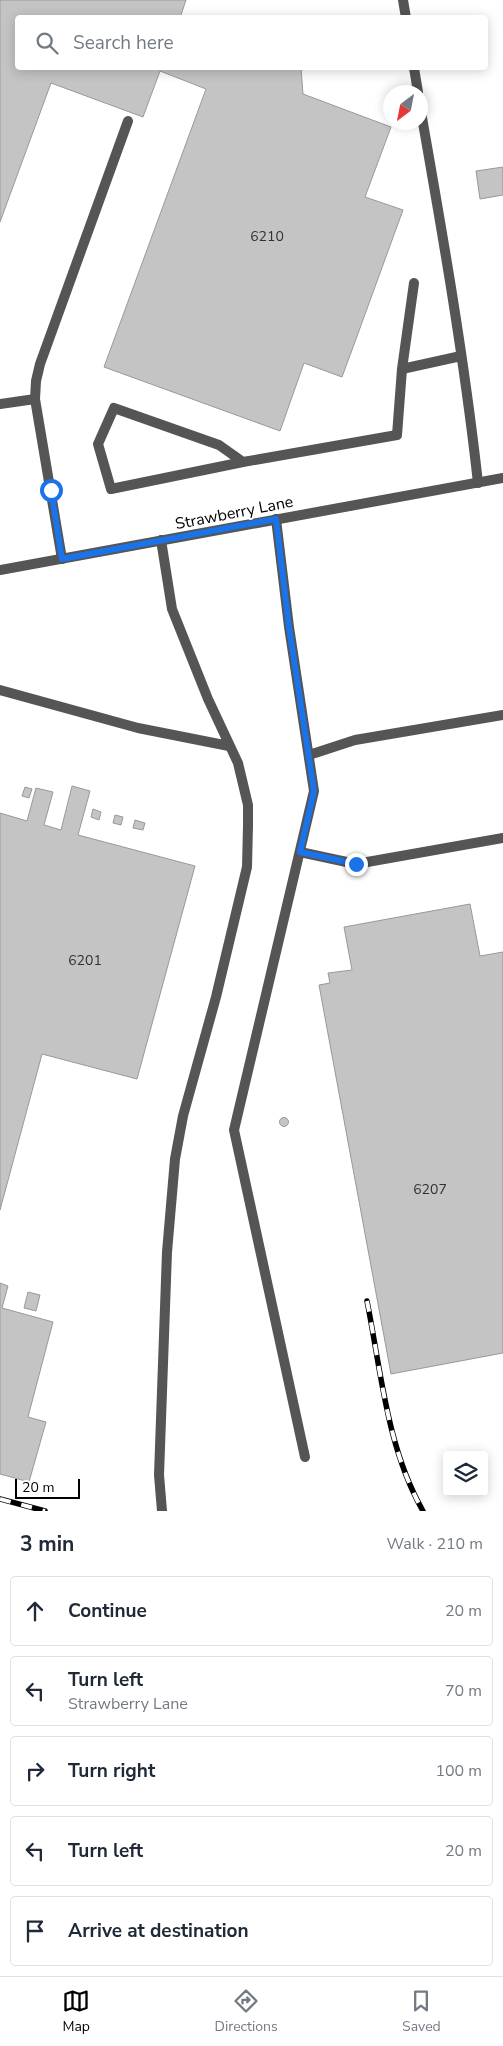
<!DOCTYPE html>
<meta charset="utf-8">
<style>
:root{--surface:#fff;--page:#f2f2f3;--text:#1f2937;--muted:#747a83;--line:#e0e1e3;--accent:#000}
body{margin:0;font-family:"Nunito Sans",sans-serif;background:var(--page);color:var(--text)}
.controls{position:absolute;right:15px;bottom:15px;display:grid;overflow:hidden;border-radius:5px;box-shadow:0 2px 12px #0003}
.controls button{width:45px;height:45px;display:grid;place-items:center;padding:0;border:0;border-bottom:1px solid var(--line);background:var(--surface);color:var(--text);font:25px sans-serif}
.compass{position:absolute;left:383px;top:85px;width:45px;height:45px;border-radius:50%;background:var(--surface);box-shadow:0 2px 12px #0003;rotate:212deg}
.scale{position:absolute;left:15px;bottom:12px;width:65px;box-sizing:border-box;padding-left:5px;border:2px solid #000;border-top:0;font-size:14px;line-height:18px;white-space:nowrap;color:#000;-webkit-text-stroke:4px #fff;paint-order:stroke}
.stop{position:absolute;width:15px;height:15px;margin:-11px;border:4px solid #1a73e8;border-radius:50%;background:#fff}
.stop.end{background:#1a73e8;border-color:#fff;box-shadow:0 1px 5px #0008}
.list{margin:0;padding:0;list-style:none}
h2{display:flex;justify-content:space-between;align-items:center;height:65px;margin:0;padding:0 20px;font-size:21px}
h2 small{font-size:16px;font-weight:400;color:var(--muted)}
.list li{display:grid;grid-template-columns:32px 1fr auto;gap:15px;align-items:center;box-sizing:border-box;height:70px;margin:0 10px 10px;padding:0 10px;border:1px solid var(--line);border-radius:5px}
.list b{display:block;font-size:19px;white-space:nowrap}
.list p{margin:0;font-size:16px;white-space:nowrap;color:var(--muted)}
.list em{font-size:16px;font-style:normal;color:var(--muted)}
.icon{flex:none;width:28px;height:28px;fill:none;stroke:currentColor;stroke-width:2;stroke-linecap:round;stroke-linejoin:round}
.map{position:relative;flex:none;width:503px;height:1511px;overflow:hidden}
.search{position:absolute;background:var(--surface);box-shadow:0 2px 12px #0003;left:15px;right:15px;top:15px;height:55px;display:flex;align-items:center;gap:12px;box-sizing:border-box;padding:0 18px;border-radius:5px;color:var(--muted);font-size:19px}
.sheet{height:465px;background:var(--surface)}
nav{display:flex;justify-content:space-around;align-items:center;box-sizing:border-box;height:70px;border-top:1px solid var(--line);background:var(--surface);font-size:14px;color:var(--muted)}
nav a{display:grid;justify-items:center;gap:2px}
nav .on{color:var(--accent)}
.map>svg:first-child{display:block}
.building{fill:#c4c4c4;stroke:#999}
.lines{fill:none;stroke-linecap:round;stroke-linejoin:round}
.lane{stroke:#555;stroke-width:10}
.street{stroke:#555;stroke-width:10}
.rail-casing{stroke:#000;stroke-width:5.5}
.rail{stroke:#fff;stroke-width:4;stroke-dasharray:11;stroke-linecap:butt}
.route{stroke:#1a73e8;stroke-width:6}
.labels{text-anchor:middle;stroke-width:4;stroke-linejoin:round;paint-order:stroke}
.number-label{font-size:14px;fill:#313131}
.street-label{font-size:16px;fill:#000;stroke:#fff}
</style>
<div class="map">
<svg width="503" height="1511" viewBox="0 0 503 1511">
<rect width="100%" height="100%" fill="#fff"/>
<path class="building" d="M0 0H186L180 18H18V68H301L303 94 391 127 365 197 403 210 356 339 342 377 304 363 280 431 104 367 206 89 160 71 143 117 51 83 0 222Z
M503 167V195L480 199 476 171Z
M72 786 90 791 78 835 195 866 137 1079 42 1054 0 1210V813L27 821 36 788 53 792 44 825 61 830Z
M25 787 32 789 29 798 22 796Z
M93 809 101 812 99 820 91 817Z
M115 815 123 817 121 825 113 823Z
M135 820 145 823 143 830 133 828Z
M470 904 480 956 503 952V1353L391 1374 319 985 330 983 328 973 352 970 344 927Z
M279.5 1122a4.5 4.5 0 1 1 9 0a4.5 4.5 0 1 1-9 0Z
M0 1283 8 1286 2 1308 53 1322 28 1417 46 1422 29 1482 0 1474Z
M28 1292 40 1295 36 1311 24 1308Z"/>
<g class="lines">
<path class="lane" d="M403 0 406 18
M414 68 418 92
M420 106C442 231 464 356 478 483
M402 369 414 283
M0 404 35 399
M243 462 219 445 114 408 98 444 111 489 243 462 397 435 402 369 461 356
M276 519 289 627 314 791 234 1130 305 1457
M161 540 172 609 208 699 238 763 248 805V825L247 867 216 997 183 1116 175 1159 167 1252 159 1475 162 1511
M62 559 35 399 36 381 40 364 128 121
M0 690 138 728 229 746
M309 755 355 740 503 715
M300 852 356 864 503 838"/>
<path class="street" d="M0 570 503 478"/>
<g class="rail-casing">
<path id="rail" d="M367 1301C381 1371 387 1448 423 1511
M0 1499 45 1511"/>
</g>
<use href="#rail" class="rail"/>
</g>
<g class="lines">
<path class="route" d="M51 490 62 559 276 519 289 627 314 791 300 852 356 864"/>
</g>
<g class="labels">
<g class="number-label">
<text x="267" y="241">6210</text>
<text x="85" y="965">6201</text>
<text x="430" y="1194">6207</text>
</g>
<g class="street-label">
<text transform="translate(234 512) rotate(-11)" y="6">Strawberry Lane</text>
</g>
</g>
</svg>
<div class="controls">
<button><svg class="icon" aria-label="layers" viewBox="0 0 24 24"><path d="M12 4l9 5-9 5-9-5zM3 14l9 5 9-5"/></svg></button>
</div>
<svg class="compass" viewBox="-18 -18 36 36"><path d="M0-13l5 13h-10z" fill="#e53935"/><path d="M0 13l5-13h-10z" fill="#747a83"/></svg>
<div class="scale">20 m</div>
<div class="stop" style="left:51px;top:490px"></div>
<div class="stop end" style="left:356px;top:864px"></div>
<div class="search"><svg class="icon" aria-label="search" viewBox="0 0 24 24"><circle cx="10" cy="10" r="6"/><path d="M15 15l6 6"/></svg>Search here</div>
</div>
<section class="sheet">
<h2>3 min<small>Walk · 210 m</small></h2>
<ul class="list">
<li><svg class="icon" aria-label="ahead" viewBox="0 0 24 24"><path d="M12 20V5M6 11l6-6 6 6"/></svg><div><b>Continue</b></div><em>20 m</em></li>
<li><svg class="icon" aria-label="left" viewBox="0 0 24 24"><path d="M17 20v-9H6M10 6l-5 5 5 5"/></svg><div><b>Turn left</b><p>Strawberry Lane</p></div><em>70 m</em></li>
<li><svg class="icon" aria-label="right" viewBox="0 0 24 24"><path d="M7 20v-9h11M14 6l5 5-5 5"/></svg><div><b>Turn right</b></div><em>100 m</em></li>
<li><svg class="icon" aria-label="left" viewBox="0 0 24 24"><path d="M17 20v-9H6M10 6l-5 5 5 5"/></svg><div><b>Turn left</b></div><em>20 m</em></li>
<li><svg class="icon" aria-label="arrive" viewBox="0 0 24 24"><path d="M6 21V4h12l-3 4 3 4H6"/></svg><div><b>Arrive at destination</b></div></li>
</ul>
</section>
<nav>
<a class="on"><svg class="icon" aria-label="map" viewBox="0 0 24 24"><path d="M3 6l6-2 6 2 6-2v14l-6 2-6-2-6 2zM9 4v14M15 6v14"/></svg>Map</a>
<a><svg class="icon" aria-label="directions" viewBox="0 0 24 24"><path d="M12 3l9 9-9 9-9-9zM9 14v-3h6M13 9l2 2-2 2"/></svg>Directions</a>
<a><svg class="icon" aria-label="saved" viewBox="0 0 24 24"><path d="M7 4h10v16l-5-4-5 4z"/></svg>Saved</a>
</nav>
